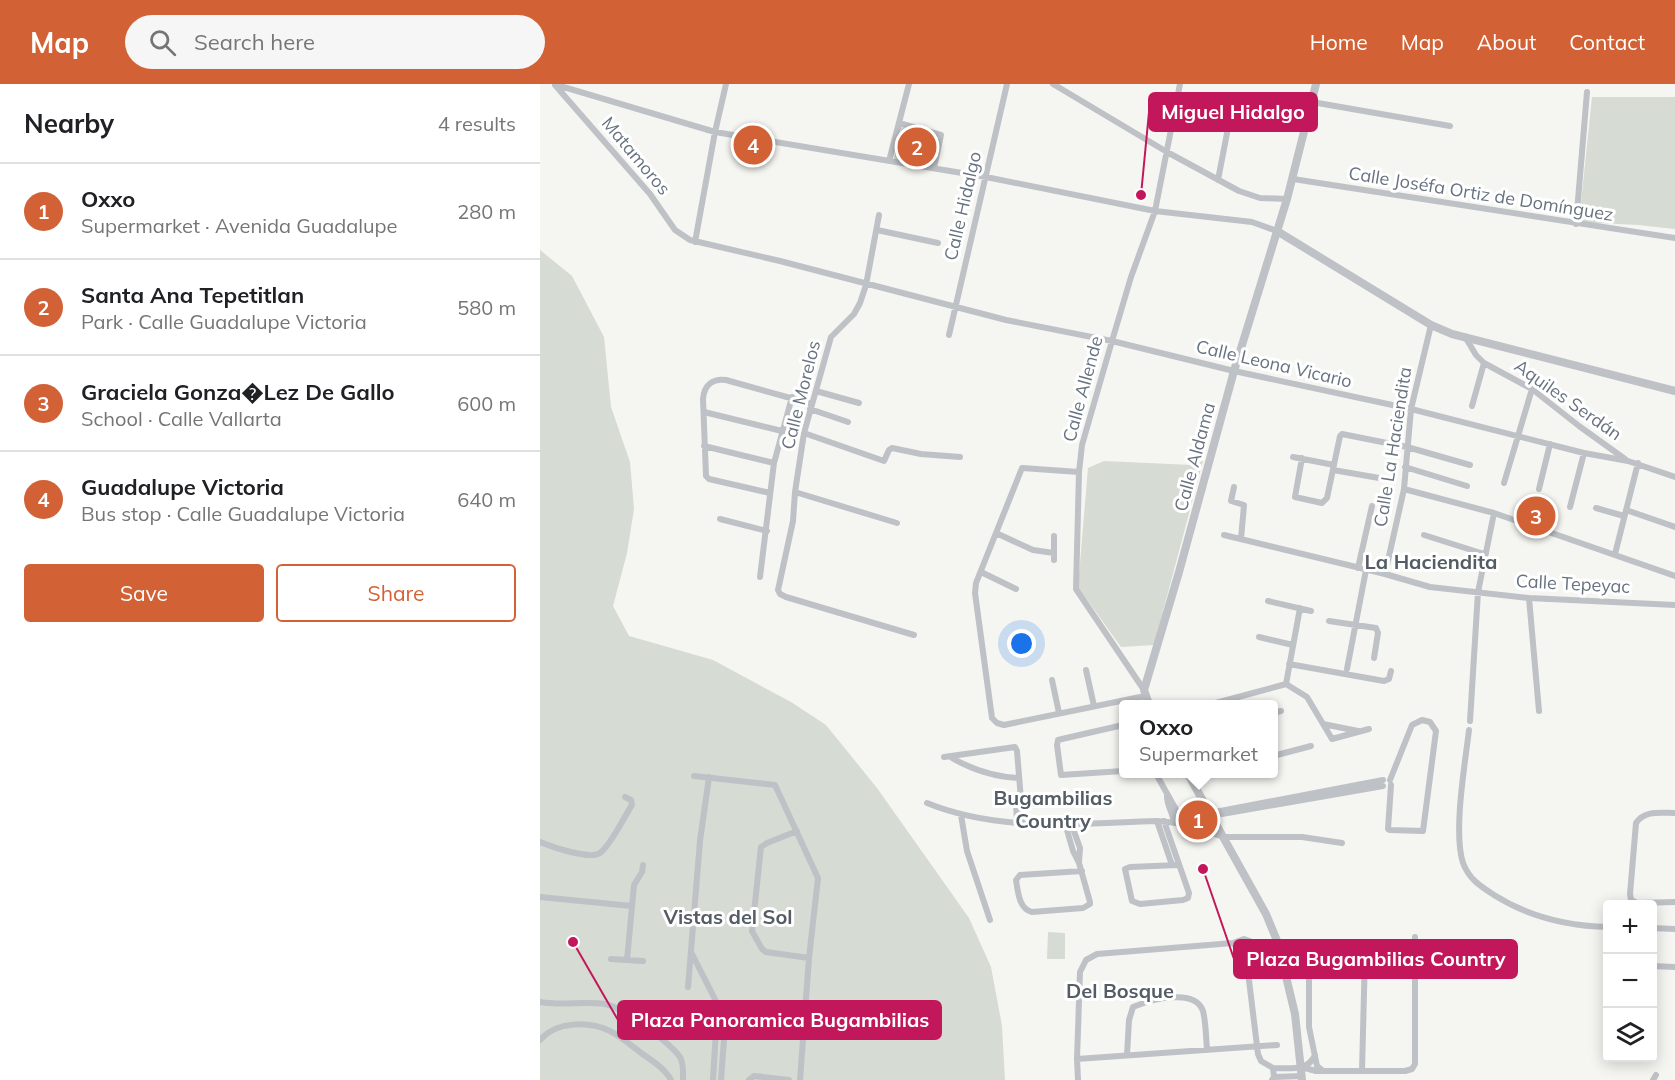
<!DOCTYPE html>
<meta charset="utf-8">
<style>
:root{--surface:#fff;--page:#f6f6f6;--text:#202124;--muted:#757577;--line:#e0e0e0;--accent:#d26235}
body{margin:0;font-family:Mulish,sans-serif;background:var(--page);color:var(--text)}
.controls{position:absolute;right:18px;bottom:18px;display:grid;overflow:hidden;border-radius:6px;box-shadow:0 3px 15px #0003}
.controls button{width:54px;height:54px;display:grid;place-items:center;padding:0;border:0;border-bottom:2px solid var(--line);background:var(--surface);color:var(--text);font:30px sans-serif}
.you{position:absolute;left:482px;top:560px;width:21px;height:21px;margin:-15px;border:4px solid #fff;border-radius:50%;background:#1a73e8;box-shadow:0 0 0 9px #1a73e833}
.badge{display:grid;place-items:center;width:39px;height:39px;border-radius:50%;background:var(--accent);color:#fff;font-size:20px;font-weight:700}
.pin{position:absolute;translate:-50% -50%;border:3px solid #fff;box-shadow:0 2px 6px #0006}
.popup{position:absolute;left:579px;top:616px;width:159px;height:78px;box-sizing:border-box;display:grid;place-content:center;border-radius:6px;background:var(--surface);filter:drop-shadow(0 2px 4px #0005);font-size:20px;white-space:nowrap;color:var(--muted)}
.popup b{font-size:22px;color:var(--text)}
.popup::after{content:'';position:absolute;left:50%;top:100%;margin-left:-12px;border:12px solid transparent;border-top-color:var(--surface)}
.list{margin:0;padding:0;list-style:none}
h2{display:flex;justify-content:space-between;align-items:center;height:78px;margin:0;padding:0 24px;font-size:26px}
h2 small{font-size:20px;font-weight:400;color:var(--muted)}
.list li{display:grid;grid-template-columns:39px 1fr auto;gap:18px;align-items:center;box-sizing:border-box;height:96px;padding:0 24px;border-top:2px solid var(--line)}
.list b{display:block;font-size:22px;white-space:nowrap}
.list p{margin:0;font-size:20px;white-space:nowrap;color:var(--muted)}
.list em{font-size:20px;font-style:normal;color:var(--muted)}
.actions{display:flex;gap:12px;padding:18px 24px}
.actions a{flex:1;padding:14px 0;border:2px solid var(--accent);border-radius:6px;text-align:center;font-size:21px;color:var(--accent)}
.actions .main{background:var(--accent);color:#fff}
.icon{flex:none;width:33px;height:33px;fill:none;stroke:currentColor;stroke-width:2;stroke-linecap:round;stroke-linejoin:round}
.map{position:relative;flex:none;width:1135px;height:996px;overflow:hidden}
header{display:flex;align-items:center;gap:36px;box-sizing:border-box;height:84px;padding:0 30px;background:var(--accent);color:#fff}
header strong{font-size:28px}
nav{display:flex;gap:33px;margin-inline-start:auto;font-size:21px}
.search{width:420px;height:54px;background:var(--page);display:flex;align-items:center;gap:15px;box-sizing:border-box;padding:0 21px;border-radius:33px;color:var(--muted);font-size:22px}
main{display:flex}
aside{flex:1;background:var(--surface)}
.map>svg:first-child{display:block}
.green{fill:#d6dbd3}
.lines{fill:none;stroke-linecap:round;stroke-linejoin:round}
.minor{stroke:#bec1c5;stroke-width:6}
.tertiary{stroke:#bec1c5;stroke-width:8}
.labels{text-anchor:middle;stroke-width:6;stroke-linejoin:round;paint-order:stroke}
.street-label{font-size:18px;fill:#677380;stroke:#fff}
.neighbourhood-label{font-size:20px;font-weight:bold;fill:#545d65;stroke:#fff}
.leader{fill:none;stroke:#c2185b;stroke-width:2}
.callout-dot{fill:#c2185b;stroke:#fff;stroke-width:2}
.callout{fill:#c2185b;stroke:#c2185b;stroke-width:2}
.callout-label{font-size:20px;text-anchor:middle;font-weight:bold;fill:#fff}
</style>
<header>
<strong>Map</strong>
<div class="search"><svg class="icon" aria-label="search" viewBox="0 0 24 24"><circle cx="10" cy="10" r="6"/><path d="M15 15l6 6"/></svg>Search here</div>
<nav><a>Home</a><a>Map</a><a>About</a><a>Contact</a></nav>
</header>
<main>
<aside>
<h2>Nearby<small>4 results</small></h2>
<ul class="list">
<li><span class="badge">1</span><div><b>Oxxo</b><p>Supermarket · Avenida Guadalupe</p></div><em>280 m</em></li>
<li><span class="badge">2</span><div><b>Santa Ana Tepetitlan</b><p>Park · Calle Guadalupe Victoria</p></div><em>580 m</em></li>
<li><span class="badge">3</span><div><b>Graciela Gonza�Lez De Gallo</b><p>School · Calle Vallarta</p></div><em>600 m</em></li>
<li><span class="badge">4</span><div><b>Guadalupe Victoria</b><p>Bus stop · Calle Guadalupe Victoria</p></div><em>640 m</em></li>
</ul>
<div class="actions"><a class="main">Save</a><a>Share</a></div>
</aside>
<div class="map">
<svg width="1135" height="996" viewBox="0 0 1135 996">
<rect width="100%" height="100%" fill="#f5f5f1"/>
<path class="green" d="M1052 13H1135V145L1098 141 1039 138Z
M360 43 400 52 393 82 354 75Z
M0 166 32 192 64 253 71 323 90 378 94 425 87 469 73 522 89 552 173 576 251 618 286 641 337 704 429 834 451 883 462 942 465 996H0Z
M564 377 651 381 663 377 614 561 581 563 538 503 548 384Z
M508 848 525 849V875H507Z"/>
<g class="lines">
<path class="minor" d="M513 0 627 68 699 107 720 114 747 115
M15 1 110 110 135 146 150 156 240 177 466 236 572 257 694 287 871 325 1044 369 1088 377 1135 393
M17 1 175 48 446 93 615 127 712 138 737 147
M772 18 910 42
M359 39 401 51 394 84
M349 77 369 0
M753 95 1135 154
M678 96 688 44
M339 131 326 201 320 219 314 230 291 253 264 349 255 408 253 437 238 506 240 510 246 513 374 551
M1036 140 1047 8
M337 146 398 159
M155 158 175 48 186 0
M409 251 467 0
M927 256 936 271 944 279 992 305 1039 342 1085 375
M276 307 319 319
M932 322 944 279
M270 325 308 338
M164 328 242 347
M264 349 344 377 349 366 352 364 381 370 420 373
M164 362 234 379
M753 373 794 381
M762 374 755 413 782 419 787 414 800 352 802 350 867 363 930 381
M865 383 927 402
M793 386 845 395
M539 388 482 384 436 499 435 509 452 634 457 639 464 641 605 612
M964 399 992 305
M694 403 691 417 704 421 701 455
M864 405 954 429 1135 492
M999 405 1010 360
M255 408 357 439
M230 409 169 395 166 392 163 315C164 301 173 294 186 296L272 320
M1030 423 1044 369
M1056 424 1084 432
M1086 426 1135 443
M180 435 227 447
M456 449 493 466 514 469
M684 451 845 490 890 503 989 514 1135 521
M884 451 944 470
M1075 470 1098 379
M514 476V452
M818 484 832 422
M441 488 476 505
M845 490 864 405 871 325 891 241
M220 493 234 379 252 313
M989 514 999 627
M728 517 771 527
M789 537 836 544 838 549 834 574
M719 553 753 561
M749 580 844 597 849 595 851 587
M807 585 826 486
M546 586 554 622
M512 596 519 629
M746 600 767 613 792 655 829 645
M746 600 760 524
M604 606 536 505 539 388 542 361 572 257 591 193 615 127 640 0
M672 620 746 600
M733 629 741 627
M930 637 938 508 954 429
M783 640 818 647
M583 641 522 655 518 656 517 661 521 691 583 687
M929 646C925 680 913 748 923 779 929 795 940 802 954 811 989 833 1026 842 1068 843
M733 672 771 662
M404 673 475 663 477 667 482 728 481 740
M412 674C433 686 454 693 479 694
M616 690 638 729V739
M154 692 235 701 278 794 269 874 260 996
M651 694 669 690
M850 696 872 641 882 636 890 638 896 647 883 747 850 746 848 745 851 701
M627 710C626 721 633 728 634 739
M387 719C461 749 539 739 617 737L638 739 684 753H762L802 759
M670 729 843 696
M1135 729C1120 729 1105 726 1096 739L1090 810 1091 816 1097 819 1135 818
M682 730 843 702
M421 731 427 767 450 836
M617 737 632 781
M624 737 649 809 648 814 643 816 600 820 592 817 585 785 590 783 638 781
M525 739 533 767 539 779 550 818V820L543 824 492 828C479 825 478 808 476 796L480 791 542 787
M531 739 540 764 539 778
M477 740 476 717 480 711
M257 747 227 759 221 763 212 847 222 865 226 868 269 874
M0 758C12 763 50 776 60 769 71 761 84 733 92 721L91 716 85 713
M0 813 92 822
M1112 844 1135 845
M693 859 704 855 710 857 713 861 704 872
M151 868 183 931 185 942 181 996
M71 875 103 877
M87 876 94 801 102 788 103 781
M1112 882 1135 883
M148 903 160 757 169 693
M0 918C22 922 43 917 65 920 82 923 130 959 140 973 144 980 143 988 143 996
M177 931 264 936
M0 956C16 937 49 937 70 947 82 953 93 963 104 971 114 978 125 985 131 996
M587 971 589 936 593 923C610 916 655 903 663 927 666 939 666 954 667 966
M537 975 737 961
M761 983 776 987H865L872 985 875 980V853
M733 984C749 984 768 988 775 971
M782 986 777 982 769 943V876L771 869 777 866 874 872
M822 987 825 870
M734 993 762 992
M173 996 177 929
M209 996 214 992 249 996
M538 996 537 975 540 888 546 876 557 870 693 859 704 872 707 880 718 970 721 977 733 984 734 993 732 996
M1113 996 1116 991"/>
<path class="tertiary" d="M737 147 891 241 912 250 1135 307
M609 620 604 606 639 488 694 287 747 115 776 0
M648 690 726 830 738 859 755 930 762 996"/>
</g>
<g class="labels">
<g class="street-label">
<text transform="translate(96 72) rotate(50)" y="6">Matamoros</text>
<text transform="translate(941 110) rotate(9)" y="6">Calle Joséfa Ortiz de Domínguez</text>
<text transform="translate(423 122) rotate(-77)" y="6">Calle Hidalgo</text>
<text transform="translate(734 280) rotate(13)" y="6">Calle Leona Vicario</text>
<text transform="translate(543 305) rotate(-75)" y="6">Calle Allende</text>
<text transform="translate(261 311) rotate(-76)" y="6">Calle Morelos</text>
<text transform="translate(1028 316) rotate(35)" y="6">Aquiles Serdán</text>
<text transform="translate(853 363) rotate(-81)" y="6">Calle La Haciendita</text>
<text transform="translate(655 373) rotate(-75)" y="6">Calle Aldama</text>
<text transform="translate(1033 500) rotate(3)" y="6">Calle Tepeyac</text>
</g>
<g class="neighbourhood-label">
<text x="891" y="485">La Haciendita</text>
<text x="513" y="721">Bugambilias<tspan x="513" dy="23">Country</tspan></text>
<text x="188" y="840">Vistas del Sol</text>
<text x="580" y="914">Del Bosque</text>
</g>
</g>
<path class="leader" d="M601 111L609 28M663 785L694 875M33 858L78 936"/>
<g class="callout-dot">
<circle cx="601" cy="111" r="6"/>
<circle cx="663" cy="785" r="6"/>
<circle cx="33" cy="858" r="6"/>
</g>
<g class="callout">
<rect x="609" y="9" width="168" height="38" rx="6"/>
<rect x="694" y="856" width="283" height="38" rx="6"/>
<rect x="78" y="917" width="323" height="38" rx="6"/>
</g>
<g class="callout-label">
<text x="693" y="35">Miguel Hidalgo</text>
<text x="836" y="882">Plaza Bugambilias Country</text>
<text x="240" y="943">Plaza Panoramica Bugambilias</text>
</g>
</svg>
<div class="controls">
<button>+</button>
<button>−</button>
<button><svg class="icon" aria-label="layers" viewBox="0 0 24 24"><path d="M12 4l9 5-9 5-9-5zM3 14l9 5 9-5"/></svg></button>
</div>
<div class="you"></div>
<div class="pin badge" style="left:658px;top:736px">1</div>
<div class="popup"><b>Oxxo</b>Supermarket</div>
<div class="pin badge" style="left:377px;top:63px">2</div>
<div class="pin badge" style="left:996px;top:432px">3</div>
<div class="pin badge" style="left:213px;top:61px">4</div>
</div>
</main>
